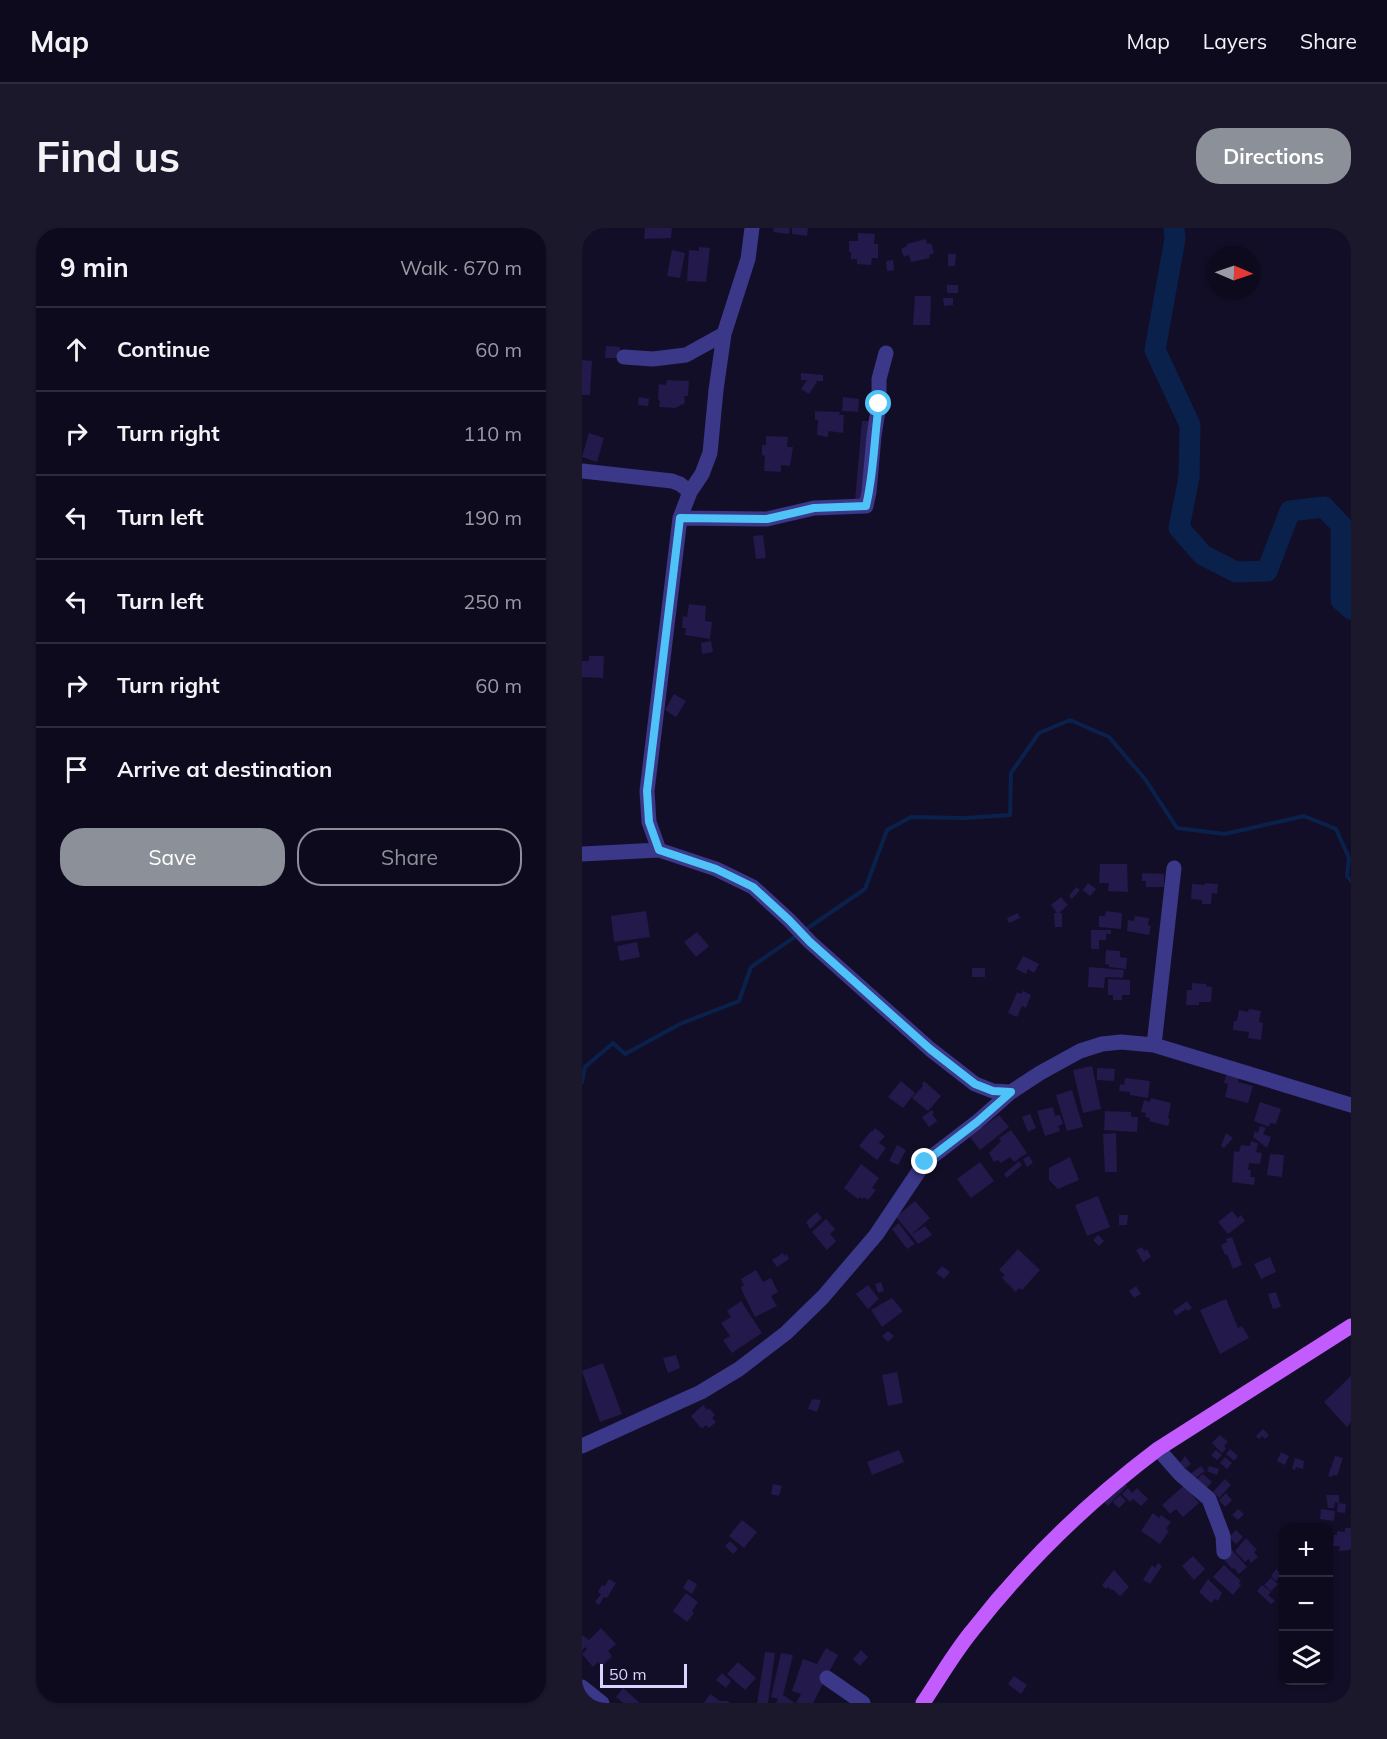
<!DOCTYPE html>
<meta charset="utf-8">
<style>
:root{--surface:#0e0a1e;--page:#1c182b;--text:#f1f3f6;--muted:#9b9aa4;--line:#2e2b3c;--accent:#8c9099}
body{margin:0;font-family:Mulish,sans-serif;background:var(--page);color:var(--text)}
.controls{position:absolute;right:18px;bottom:18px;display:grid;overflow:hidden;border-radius:12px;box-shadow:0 2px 4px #0004}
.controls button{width:54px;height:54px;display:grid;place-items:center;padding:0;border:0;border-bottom:2px solid var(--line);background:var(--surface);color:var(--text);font:30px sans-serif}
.compass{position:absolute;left:625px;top:18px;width:54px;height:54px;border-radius:50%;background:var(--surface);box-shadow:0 2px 4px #0004;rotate:92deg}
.scale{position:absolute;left:18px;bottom:15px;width:87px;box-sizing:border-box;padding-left:6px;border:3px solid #dad5ff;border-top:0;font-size:16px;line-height:21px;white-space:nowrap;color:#dad5ff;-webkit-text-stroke:4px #130e28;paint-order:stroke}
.stop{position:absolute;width:18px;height:18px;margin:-14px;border:4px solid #4fc3f7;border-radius:50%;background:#fff}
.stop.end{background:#4fc3f7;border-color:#fff;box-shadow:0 2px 6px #0008}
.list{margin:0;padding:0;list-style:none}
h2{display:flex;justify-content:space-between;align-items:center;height:78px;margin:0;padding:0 24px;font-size:26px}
h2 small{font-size:20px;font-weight:400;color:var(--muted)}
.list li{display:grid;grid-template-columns:39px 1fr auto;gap:18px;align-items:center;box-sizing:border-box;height:84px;padding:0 24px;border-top:2px solid var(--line)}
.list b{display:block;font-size:22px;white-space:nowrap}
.list em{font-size:20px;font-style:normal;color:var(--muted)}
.actions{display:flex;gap:12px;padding:18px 24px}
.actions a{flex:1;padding:14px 0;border:2px solid var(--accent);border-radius:24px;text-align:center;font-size:21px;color:var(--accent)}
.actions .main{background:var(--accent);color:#fff}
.icon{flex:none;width:33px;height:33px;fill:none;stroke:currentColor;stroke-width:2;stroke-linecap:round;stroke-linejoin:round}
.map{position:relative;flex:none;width:769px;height:1475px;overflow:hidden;border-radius:24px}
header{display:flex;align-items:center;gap:36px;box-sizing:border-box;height:84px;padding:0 30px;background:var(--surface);border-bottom:2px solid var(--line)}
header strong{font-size:28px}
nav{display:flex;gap:33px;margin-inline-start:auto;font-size:21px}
.intro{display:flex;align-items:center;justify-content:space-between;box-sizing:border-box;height:144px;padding:0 36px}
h1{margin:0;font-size:42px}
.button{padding:15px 27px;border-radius:24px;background:var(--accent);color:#fff;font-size:21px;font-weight:700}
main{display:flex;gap:36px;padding:0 36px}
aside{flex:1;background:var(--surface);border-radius:24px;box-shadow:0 2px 4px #0004}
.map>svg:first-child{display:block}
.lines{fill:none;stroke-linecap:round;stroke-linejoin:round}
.stream{stroke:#0a214b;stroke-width:4}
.river{stroke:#0a214b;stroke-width:21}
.building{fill:#23194a}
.minor{stroke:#3b3789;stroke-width:15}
.major{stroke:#c35cff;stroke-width:15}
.route{stroke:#4fc3f7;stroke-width:8}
</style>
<header>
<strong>Map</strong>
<nav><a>Map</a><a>Layers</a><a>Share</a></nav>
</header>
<div class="intro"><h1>Find us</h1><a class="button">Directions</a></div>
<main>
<aside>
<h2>9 min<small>Walk · 670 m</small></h2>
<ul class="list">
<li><svg class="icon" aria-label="ahead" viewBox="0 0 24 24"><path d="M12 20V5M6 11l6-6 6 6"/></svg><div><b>Continue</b></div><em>60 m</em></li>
<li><svg class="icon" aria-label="right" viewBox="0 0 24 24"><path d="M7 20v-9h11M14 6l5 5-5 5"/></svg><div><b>Turn right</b></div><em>110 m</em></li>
<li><svg class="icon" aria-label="left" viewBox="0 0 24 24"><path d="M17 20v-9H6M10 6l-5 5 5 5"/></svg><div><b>Turn left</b></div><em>190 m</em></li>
<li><svg class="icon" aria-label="left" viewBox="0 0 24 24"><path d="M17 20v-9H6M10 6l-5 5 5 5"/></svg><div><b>Turn left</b></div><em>250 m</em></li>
<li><svg class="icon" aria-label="right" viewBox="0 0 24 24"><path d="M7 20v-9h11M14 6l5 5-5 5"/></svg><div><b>Turn right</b></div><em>60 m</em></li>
<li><svg class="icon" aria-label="arrive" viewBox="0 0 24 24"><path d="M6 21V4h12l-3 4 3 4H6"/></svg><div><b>Arrive at destination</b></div></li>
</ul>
<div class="actions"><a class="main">Save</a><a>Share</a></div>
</aside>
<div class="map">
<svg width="769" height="1475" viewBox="0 0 769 1475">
<rect width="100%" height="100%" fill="#130e28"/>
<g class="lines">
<path class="stream" d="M223 702 283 661 305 602 329 589 382 590 428 587 429 545 457 505 488 492 527 509 563 551 595 600 643 606 722 588 754 601 767 630 765 648 769 653
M0 854 3 839 31 815 43 826 98 796 157 773 169 739 217 706"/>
<path class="river" d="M592 0 593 11 573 122 608 197 607 249 597 300 621 327 654 344 685 343 708 283 742 279 759 297V372L769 381"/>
</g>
<path class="building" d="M63 0H90L89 10 62 11Z
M192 0H208L207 6 191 4Z
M210 0H226L225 8 210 6Z
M276 5 293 6 292 16H296V30H290L289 37 275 36V31H269V24H267V13H276Z
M344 11 345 16 349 15 352 25 347 27 348 30 329 34 327 27 322 29 319 21 325 18V16Z
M117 19 128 20 124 54 105 53 107 22 117 23Z
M90 22 103 25 98 50 85 48Z
M366 26H374L373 38H366Z
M311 32 312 42 305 43 304 33Z
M365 57H376V65H365Z
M333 68H349L348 97H331Z
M361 70H371V77L362 78Z
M24 118 38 119V130H23Z
M0 132 10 133 8 167H0Z
M219 145 241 147V153H233L235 154 227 166 219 161 225 152H219Z
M85 152 107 153 106 168H102L103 175 93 180 77 179 78 173 76 172 77 156 84 157Z
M57 169 67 171 66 178 56 177Z
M261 169 277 171 276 184 260 183Z
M233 183 258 184 257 187H262L261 205 246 203V209L235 207 236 192H233Z
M280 193H290L283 274 273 273Z
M7 205 22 210 15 234 0 229Z
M184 208 206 209 205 219H211L208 238 199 237V244L182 243 183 228 180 227V217H184Z
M181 307 184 330 174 331 171 308Z
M107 376 124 378 123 393 130 394 128 411 103 407 104 400H100L101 388 105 389Z
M129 413 131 424 120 426 119 415Z
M7 428H22L21 450 0 449V433H7Z
M92 466 104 473 94 489 83 482Z
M518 636H545L546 664 526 663 527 655H517Z
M560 645 582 646V659H564V653H560Z
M506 655 514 661 508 668 501 662Z
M623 655 636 656 635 666 630 665 629 676H620V672L609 671 610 656 622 657Z
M494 659 498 662 490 671 487 668Z
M479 669 486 677 477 685H480V699H473L472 685H475L469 677Z
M64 683 68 709 32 714 29 688Z
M524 683 540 685 539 701 517 699V688H523Z
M436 685 438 690 427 695 425 690Z
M553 688 567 690 566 697 569 698 567 707 545 703 546 692 552 693Z
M509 702H529V706H524V712H517V721H509Z
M115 704 127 718 114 729 102 714Z
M55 714 58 729 38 733 35 718Z
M524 722 538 723V729L545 730 544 741 527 739V737L523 736Z
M441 728 457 736 452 745 446 741 444 746 434 741Z
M507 739 542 742 541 750 523 749 522 760 506 759Z
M390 740H403V749H390Z
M526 751 548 752V767H540V772H531V767H526Z
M610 755 624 756V758L630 759 629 774H617V777H604L605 762H610Z
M441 763 449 767 444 780 440 778 435 789 426 785 435 764 439 766Z
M667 781 679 783 677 794 681 795 679 812 666 810 667 804 651 802 652 793H655L657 782 666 784Z
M510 838 519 881 501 885 491 842Z
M515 840 533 841 532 853 515 852Z
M645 844 658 847 656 854 671 858 666 875 643 869 646 856 642 855Z
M543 850 568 853 566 870 548 867V864L537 863 538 856 542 857Z
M319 853 333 865 321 880 306 869Z
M342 853 359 868 346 883 330 870 341 858 340 856Z
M490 862 501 899 485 903 474 867Z
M569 870 589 875 586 890 588 891 586 898 567 893 568 890 563 889 564 885 559 884 562 872 568 874Z
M678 874 699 881 694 896 688 895 687 899 672 893Z
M471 879 473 888 478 887 481 896 476 898 478 903 463 908 455 883Z
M350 882 352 885 350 886 355 893 347 899 340 889Z
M523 883 549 884V889H556L555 904 522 902Z
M448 886 454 900 446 904 440 889Z
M417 887 427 899 398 922 388 909Z
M678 898 684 900 681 906 689 909 685 920 671 909 673 903 676 905Z
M293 900 303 908 297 915 304 920 295 932 277 918 289 903 290 904Z
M429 902 445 925 432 934 428 929 419 935 416 932 412 934 407 925 419 913 417 910Z
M534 905 535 944H523L521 906Z
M644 905 651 910 642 920 639 918Z
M669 913 676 915 674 924 680 925 678 936 667 935 666 942H669L668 949H673L672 957 650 954 652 923 657 924 659 917 668 918Z
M315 917 324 922 316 937 307 933Z
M688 926 702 927 700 949 685 947Z
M447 928 451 935 445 939 441 931Z
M488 929 497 952 476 961 467 952V940Z
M437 933 440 937 425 950 422 946Z
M398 934 412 953 389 970 375 951Z
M279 936 297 950 290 960 294 962 286 972 282 969 281 971 278 969 276 971 262 960Z
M516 968 528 999 505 1008 493 977Z
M333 973 348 990 329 1007 314 989Z
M650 983 656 990 659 987 663 993 646 1006 636 994Z
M235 984 240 990 228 1001 224 994Z
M537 987H546L545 997H537Z
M244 991 253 1001 248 1006 254 1013 245 1022 230 1004Z
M317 995 327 1009 326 1010 327 1009 333 1016 325 1021 310 1001Z
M343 998 350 1007 336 1016 329 1007Z
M516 1007 522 1013 517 1018 511 1012Z
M650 1009 660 1037 651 1041 645 1026 643 1027 639 1017 645 1014 644 1011Z
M560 1019 562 1023 565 1021 569 1029 561 1034 554 1022Z
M436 1021 458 1042 440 1062 437 1060 434 1064 420 1050 423 1047 417 1042Z
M201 1025 202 1028 205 1026 207 1031 195 1039 190 1032Z
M688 1029 694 1044 679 1051 672 1036Z
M360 1038 368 1044 362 1051 354 1045Z
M174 1042 181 1054 189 1050 196 1064 189 1068 195 1078 173 1089 161 1065 159 1059 162 1057 159 1051Z
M299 1054 302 1063 296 1065 293 1056Z
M286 1057 297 1071 286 1081 274 1066Z
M554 1058 559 1066 552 1070 547 1063Z
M694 1064 699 1079 691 1081 686 1066Z
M310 1070 321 1083 300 1099 289 1082Z
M644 1071 656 1100 660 1098 667 1110 638 1126 618 1082Z
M159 1073 180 1105 150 1125 141 1112 148 1108 139 1095 149 1089 145 1083Z
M605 1073 610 1080 606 1083 604 1081 594 1088 591 1083Z
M306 1103 312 1108 306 1114 300 1108Z
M94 1127 98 1140 86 1145 81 1130Z
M21 1135 40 1186 18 1194 0 1143Z
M315 1144 321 1175 306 1178 300 1147Z
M769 1148V1194L765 1199 742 1174Z
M230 1171 239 1172 235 1184 226 1181Z
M121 1177 125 1182 127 1180 133 1187 130 1190 134 1194 127 1200 124 1197 121 1200 118 1199 109 1188Z
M681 1201 687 1207 683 1211 680 1208 677 1211 674 1208Z
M638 1207 646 1214 642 1218 644 1221 640 1225 630 1215Z
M648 1221 656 1228 652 1233 644 1226Z
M317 1222 322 1234 290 1247 285 1234Z
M634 1222 640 1227 635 1232 629 1227Z
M699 1224 707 1228 703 1237 695 1233Z
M603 1228 609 1236 604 1240 598 1235Z
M753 1228 761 1230 755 1248 751 1247 750 1249 746 1248Z
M643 1229 650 1235 645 1241 638 1235Z
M713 1230 722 1233 721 1241 714 1239 713 1242 710 1241Z
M619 1238 623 1243 612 1251 608 1246Z
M627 1238 637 1241 635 1247 625 1243Z
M621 1246 630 1254 623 1262 615 1251Z
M643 1251 649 1257 637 1270 631 1264Z
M540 1253 545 1258 526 1278 521 1273Z
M606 1254 614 1264 610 1267 617 1275 601 1289 594 1281 588 1286 580 1277Z
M191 1256 200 1258 197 1268 189 1266Z
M546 1260 550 1265 555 1260 566 1271 559 1278 551 1271 548 1274 540 1266Z
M644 1265 650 1272 643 1279 637 1272Z
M538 1267 544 1273 537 1280 531 1274Z
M744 1267H757V1275L753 1274 752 1280H746Z
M756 1275 764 1276 763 1285 755 1284Z
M656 1281 662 1286 656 1292 650 1287Z
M739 1281 753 1283 752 1293 738 1291Z
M571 1285 577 1290 579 1287 589 1294 584 1301 587 1303 578 1316 559 1303Z
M160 1292 175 1304 162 1320 147 1308Z
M763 1300H769V1319L768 1322 757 1323 758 1318H751L752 1307H755V1303L763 1304Z
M654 1302 661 1309 654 1316 647 1309Z
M664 1310 675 1322 672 1324 676 1329 669 1335 667 1331 663 1334 653 1323Z
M148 1313 156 1321 151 1326 143 1318Z
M650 1322 665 1339 657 1346 652 1340 650 1341 641 1330Z
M611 1328 623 1341 612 1352 600 1338Z
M576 1335 580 1338 568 1356 561 1352 570 1337 573 1340Z
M642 1337 659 1353 657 1355 659 1357 651 1367 631 1349Z
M694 1341 700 1346 694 1353 689 1348Z
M532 1342 547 1359 538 1368 530 1361 529 1362 526 1359 524 1361 520 1357Z
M689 1350 696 1356 689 1363 682 1357Z
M27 1351 34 1355 25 1370 22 1369 17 1377 13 1374 19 1366 16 1364 20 1357 23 1358Z
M106 1351 115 1356 110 1366 101 1360Z
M626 1351 640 1365 636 1373 633 1371 629 1375 617 1364Z
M680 1357 689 1364 686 1367 693 1373 689 1376 675 1363Z
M104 1365 116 1374 110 1383 112 1385 105 1394 91 1383Z
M19 1400 34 1416 26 1423 30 1428 20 1438 16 1434 11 1439 0 1426 5 1421 3 1419 0 1423V1407L7 1412Z
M244 1420 256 1427 231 1475H214L219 1466 210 1463 221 1431 235 1436Z
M279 1422 286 1429 278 1438 271 1431Z
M183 1424 193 1425 186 1475H175Z
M199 1425 211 1427 201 1467 213 1475H194L196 1471 189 1469Z
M156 1434 174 1450 163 1462 145 1446Z
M140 1445 149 1453 144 1460 134 1452Z
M432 1448 445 1457 439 1466 426 1456Z
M41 1460 58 1475H41L34 1469Z
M128 1466 138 1473H145L149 1475H122Z"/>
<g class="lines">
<path class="minor" d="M42 129 71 131 104 127 142 106
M0 243 90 253 98 256 108 264
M98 290 185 291 232 280 284 278 287 264 292 208 297 176V151L304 125
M77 622 67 594 65 563 98 290 108 264 120 246 128 225 134 162 142 106 166 31 170 0
M0 626 77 622 134 641 171 659 207 692 228 714 348 821 393 856 411 863 429 864 458 845 498 823 520 816 539 814 572 817 769 877
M572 817 592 640
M0 1218 119 1164 157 1141 204 1105 241 1069 294 1007 343 934 395 894 429 864
M576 1221 598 1246 627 1271 641 1308 642 1324
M245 1450 281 1475
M0 1459 20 1475"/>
<path class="major" d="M341 1475C357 1451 372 1425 390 1403 443 1335 507 1273 576 1221L769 1098"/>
</g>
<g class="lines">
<path class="route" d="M297 176C292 210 292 245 284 278L232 280 185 291 98 290 65 563 67 594 77 622 134 641 171 659 207 692 228 714 348 821 393 856 411 863 429 864 395 894 343 934"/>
</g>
</svg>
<div class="controls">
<button>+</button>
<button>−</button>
<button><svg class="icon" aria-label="layers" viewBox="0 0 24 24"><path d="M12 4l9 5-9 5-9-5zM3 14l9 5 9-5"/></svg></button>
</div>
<svg class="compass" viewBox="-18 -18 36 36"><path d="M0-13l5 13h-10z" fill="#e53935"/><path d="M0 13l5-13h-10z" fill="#9b9aa4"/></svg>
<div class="scale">50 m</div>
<div class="stop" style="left:297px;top:176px"></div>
<div class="stop end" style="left:343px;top:934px"></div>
</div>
</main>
